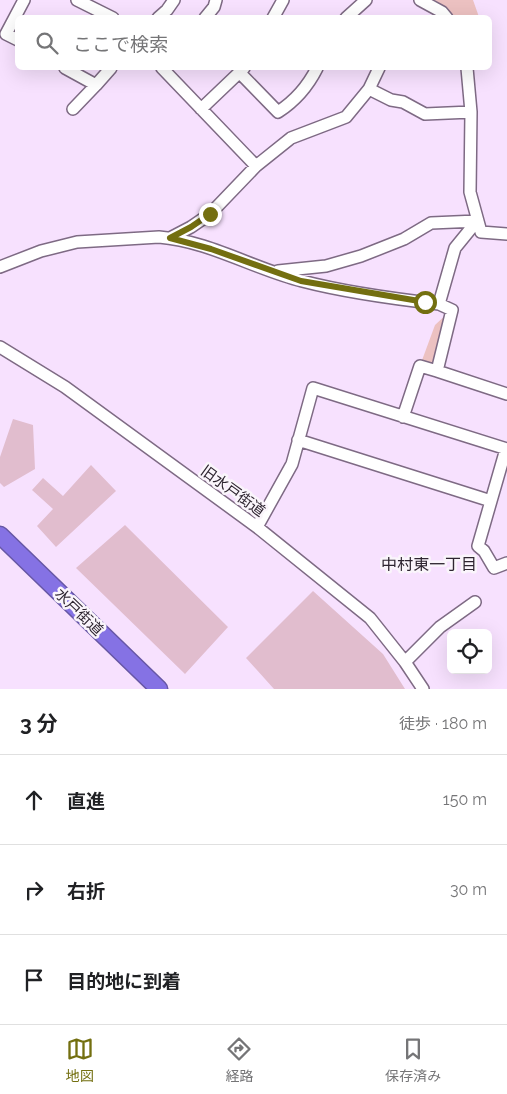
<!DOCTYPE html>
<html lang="ja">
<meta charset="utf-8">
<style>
:root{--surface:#fff;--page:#f6f6f6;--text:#202124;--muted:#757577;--line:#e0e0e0;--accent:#736f10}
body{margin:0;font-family:Raleway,"Noto Sans JP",sans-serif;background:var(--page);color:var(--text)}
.controls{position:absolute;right:15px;bottom:15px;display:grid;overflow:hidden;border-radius:8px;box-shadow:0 5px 20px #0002}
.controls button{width:45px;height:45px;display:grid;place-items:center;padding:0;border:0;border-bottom:1px solid var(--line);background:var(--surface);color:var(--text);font:25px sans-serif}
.stop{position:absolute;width:15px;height:15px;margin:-11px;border:4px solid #736f10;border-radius:50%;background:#fff}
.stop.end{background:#736f10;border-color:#fff;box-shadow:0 1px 5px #0008}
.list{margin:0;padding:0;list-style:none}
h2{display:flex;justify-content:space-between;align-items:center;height:65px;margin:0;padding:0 20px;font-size:21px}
h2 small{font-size:16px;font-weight:400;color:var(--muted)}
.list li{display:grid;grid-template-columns:32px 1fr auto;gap:15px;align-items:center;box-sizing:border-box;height:90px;padding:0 20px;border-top:1px solid var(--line)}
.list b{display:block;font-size:19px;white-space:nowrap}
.list em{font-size:16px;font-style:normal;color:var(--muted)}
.icon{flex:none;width:28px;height:28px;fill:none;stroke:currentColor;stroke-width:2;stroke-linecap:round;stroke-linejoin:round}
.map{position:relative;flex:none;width:507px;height:689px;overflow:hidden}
.search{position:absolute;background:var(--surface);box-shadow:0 5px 20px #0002;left:15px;right:15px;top:15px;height:55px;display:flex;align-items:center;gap:12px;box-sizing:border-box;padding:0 18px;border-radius:8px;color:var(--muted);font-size:19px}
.sheet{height:335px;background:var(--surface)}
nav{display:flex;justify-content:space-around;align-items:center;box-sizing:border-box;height:70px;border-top:1px solid var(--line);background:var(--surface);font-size:14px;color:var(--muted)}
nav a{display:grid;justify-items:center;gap:2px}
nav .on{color:var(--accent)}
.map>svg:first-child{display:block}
.green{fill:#ecc1c1}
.building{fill:#e1bdce}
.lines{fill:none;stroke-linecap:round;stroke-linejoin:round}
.minor-casing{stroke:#7e6a84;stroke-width:14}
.highway-casing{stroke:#6757a5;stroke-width:19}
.minor{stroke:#fff;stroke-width:11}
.highway{stroke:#8572e4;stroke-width:16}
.route{stroke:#736f10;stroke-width:6}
.labels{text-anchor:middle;stroke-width:5;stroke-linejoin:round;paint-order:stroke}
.street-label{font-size:15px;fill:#2e2530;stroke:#faf5fb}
.neighbourhood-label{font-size:16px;fill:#2e2530;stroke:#faf5fb}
</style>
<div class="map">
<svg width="507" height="689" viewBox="0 0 507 689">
<rect width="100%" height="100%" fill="#f7e1fe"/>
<path class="green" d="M428 0H473L479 17H454L445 8Z
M449 312 436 368 421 363 435 325Z"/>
<path class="building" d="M13 419 33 425 35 469 4 487 0 483V457Z
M91 465 116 491 56 547 37 526 53 509 32 490 43 478 63 496Z
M125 525 228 627 185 674 76 568Z
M313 591 383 654 405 689H274L246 658Z"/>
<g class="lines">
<g class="minor-casing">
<path id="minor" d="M77 0 113 18
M420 0 442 12 447 18
M158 18 167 10 174 0
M205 18 214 7 216 0
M273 18 283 0
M346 18 366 0
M18 40 6 34 24 0
M65 68 96 85 111 68
M162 68 256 166 291 138 346 117 369 89 379 68
M467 68 471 112 470 192 481 232 507 234
M240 73 278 112C295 101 308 86 317 68
M369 89 391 100 403 102 425 114 471 112
M73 109 96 85
M201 109 244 68
M170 238 191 227 210 214 256 166
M0 267 41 251 77 242 159 237C209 241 254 269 302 281 344 292 395 299 439 304
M278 271 326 266 361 256 404 239 431 223 477 221
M0 347 65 387 257 527 370 618 405 662 423 689
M437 371 507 394
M403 417 420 366 437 371 452 310 439 304 455 248 477 221
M298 440 491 501
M506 449 478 546 484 551 494 568 507 563
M257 527 292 464 313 388 507 449
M405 662 440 627 475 602"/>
</g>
<g class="highway-casing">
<path id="highway" d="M0 535 159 689"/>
</g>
<use href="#minor" class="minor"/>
<use href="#highway" class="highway"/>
</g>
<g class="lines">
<path class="route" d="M210 214 191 227 170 238 211 249 301 281 425 302"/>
</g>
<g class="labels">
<g class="street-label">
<text transform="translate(233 491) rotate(36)" y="5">旧水戸街道</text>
<text transform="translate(79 612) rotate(44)" y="5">水戸街道</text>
</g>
<g class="neighbourhood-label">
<text x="429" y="570">中村東一丁目</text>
</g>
</g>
</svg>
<div class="controls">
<button><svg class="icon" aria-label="locate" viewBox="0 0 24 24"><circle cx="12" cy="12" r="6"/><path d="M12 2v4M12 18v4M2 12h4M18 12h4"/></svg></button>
</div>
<div class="stop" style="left:425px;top:302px"></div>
<div class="stop end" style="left:210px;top:214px"></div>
<div class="search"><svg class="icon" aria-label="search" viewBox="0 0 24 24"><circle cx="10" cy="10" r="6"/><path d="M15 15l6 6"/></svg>ここで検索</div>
</div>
<section class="sheet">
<h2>3 分<small>徒歩 · 180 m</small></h2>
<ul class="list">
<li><svg class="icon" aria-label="ahead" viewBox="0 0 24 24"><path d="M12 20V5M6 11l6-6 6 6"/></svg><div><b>直進</b></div><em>150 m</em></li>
<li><svg class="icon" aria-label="right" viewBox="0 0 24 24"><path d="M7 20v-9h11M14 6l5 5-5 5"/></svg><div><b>右折</b></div><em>30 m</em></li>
<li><svg class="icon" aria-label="arrive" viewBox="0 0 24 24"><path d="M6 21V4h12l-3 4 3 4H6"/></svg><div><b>目的地に到着</b></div></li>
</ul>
</section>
<nav>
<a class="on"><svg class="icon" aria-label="map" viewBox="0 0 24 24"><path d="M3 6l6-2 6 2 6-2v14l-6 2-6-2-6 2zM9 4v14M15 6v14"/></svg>地図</a>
<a><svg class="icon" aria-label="directions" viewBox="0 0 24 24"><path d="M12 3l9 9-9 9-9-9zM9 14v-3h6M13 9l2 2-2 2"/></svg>経路</a>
<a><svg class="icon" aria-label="saved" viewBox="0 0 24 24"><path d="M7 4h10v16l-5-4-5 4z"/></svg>保存済み</a>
</nav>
